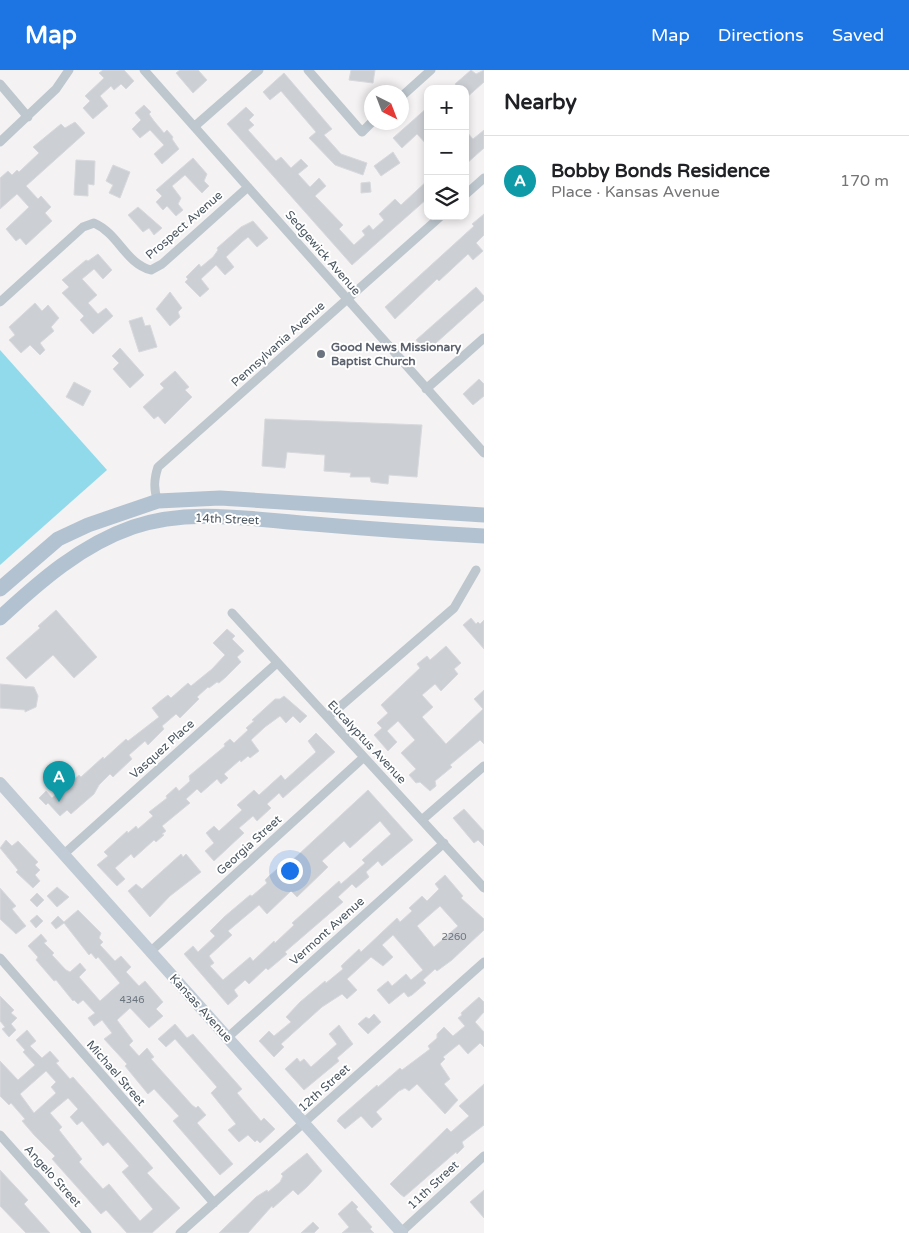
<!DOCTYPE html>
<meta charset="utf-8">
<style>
:root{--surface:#fff;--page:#f2f2f2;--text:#202124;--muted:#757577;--line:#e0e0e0;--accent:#1d75e4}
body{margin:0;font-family:"Varela Round",sans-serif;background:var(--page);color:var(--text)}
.controls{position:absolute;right:15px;top:15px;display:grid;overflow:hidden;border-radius:10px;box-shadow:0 2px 8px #0003}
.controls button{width:45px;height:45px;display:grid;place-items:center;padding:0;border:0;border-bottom:1px solid var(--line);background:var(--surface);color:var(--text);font:25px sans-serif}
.compass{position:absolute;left:364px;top:15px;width:45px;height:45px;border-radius:50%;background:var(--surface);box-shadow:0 2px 8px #0003;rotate:138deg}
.you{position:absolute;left:289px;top:800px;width:18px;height:18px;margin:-12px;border:4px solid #fff;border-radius:50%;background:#1a73e8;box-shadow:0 0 0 8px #1a73e833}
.badge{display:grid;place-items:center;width:32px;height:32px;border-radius:50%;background:var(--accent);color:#fff;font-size:16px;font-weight:700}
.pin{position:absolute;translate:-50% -41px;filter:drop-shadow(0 1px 2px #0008)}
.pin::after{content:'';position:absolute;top:26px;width:18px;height:15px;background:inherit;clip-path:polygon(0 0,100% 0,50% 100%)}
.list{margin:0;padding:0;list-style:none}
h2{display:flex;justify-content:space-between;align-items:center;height:65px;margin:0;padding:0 20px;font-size:21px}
h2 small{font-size:16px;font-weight:400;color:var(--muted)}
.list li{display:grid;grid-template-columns:32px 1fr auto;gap:15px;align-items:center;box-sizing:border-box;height:90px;padding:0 20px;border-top:1px solid var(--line)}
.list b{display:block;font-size:19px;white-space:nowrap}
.list p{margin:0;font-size:16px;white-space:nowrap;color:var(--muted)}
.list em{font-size:16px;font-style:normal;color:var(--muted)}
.icon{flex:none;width:28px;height:28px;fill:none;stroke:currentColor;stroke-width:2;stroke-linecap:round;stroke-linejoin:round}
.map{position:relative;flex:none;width:484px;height:1163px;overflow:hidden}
header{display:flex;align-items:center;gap:30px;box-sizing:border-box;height:70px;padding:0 25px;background:var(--accent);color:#fff}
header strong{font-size:24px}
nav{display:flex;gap:28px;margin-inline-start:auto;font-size:18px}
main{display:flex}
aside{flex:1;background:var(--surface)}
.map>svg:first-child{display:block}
.water{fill:#91daec}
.building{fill:#cccfd4;stroke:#d7d9dd;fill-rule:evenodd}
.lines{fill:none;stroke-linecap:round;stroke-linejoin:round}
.street{stroke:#bec7ce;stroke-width:9}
.secondary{stroke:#c1cbd5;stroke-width:12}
.primary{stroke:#b3c2d0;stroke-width:15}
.worship-dot{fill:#6b7280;stroke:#fff;stroke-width:2}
.labels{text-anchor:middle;stroke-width:4;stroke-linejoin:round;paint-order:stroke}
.number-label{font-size:10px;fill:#6a747d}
.street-label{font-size:12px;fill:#4a5660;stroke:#fff}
.worship-label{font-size:12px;font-weight:bold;fill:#5b616d;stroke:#fff;text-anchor:start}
</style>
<header>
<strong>Map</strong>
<nav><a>Map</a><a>Directions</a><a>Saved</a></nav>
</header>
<main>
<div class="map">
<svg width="484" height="1163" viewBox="0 0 484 1163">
<rect width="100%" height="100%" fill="#f4f2f2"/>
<path class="water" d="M0 280 107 400 0 495Z"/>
<path class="building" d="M103 0H124L134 11 126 19 121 14 114 20 111 16 100 26 108 36 93 49 83 38 90 31 85 26 104 8 99 3Z
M180 0H198L207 10 193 23 176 3Z
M351 0H375L373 13 349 10Z
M471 0 476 4 484 0V12L465 29V19H459L455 14Z
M284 3 332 59 324 65 341 84 367 93 363 105 335 95 309 68 316 62 281 21 270 30 263 22Z
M144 35 151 42 149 44 154 51 164 63 167 60 173 67 172 69 179 79 162 94 154 84 164 75 150 60 140 68 132 59 141 50 135 43Z
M246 37 254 45 249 50 254 55 248 60 276 91 281 87 291 98 301 89 308 96 298 104 310 117 319 108 326 116 315 126 343 155 339 159 354 175 365 165 362 161 369 155 373 160 384 150 379 144 395 129 401 135 428 110V128L352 195 227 54Z
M428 37V76L417 64 402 78 393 68Z
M75 52 85 63 26 116 38 129 41 126 51 137 45 143 52 151 26 175 20 168 16 171 6 159 29 137 17 124 0 139V108L8 101 12 105 17 100 19 102 39 83 33 77 61 54 65 58Z
M465 60 473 69 484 60V78L465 95Z
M393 82 400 93 381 106 374 96Z
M193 88 207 104 204 111 209 116 202 123 185 105 172 116 181 128 178 134 183 140 176 146 167 136 163 140 156 132 162 126 156 120Z
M76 90 95 91 94 115 88 114V126L74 125Z
M113 95 130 102 120 128 109 123 113 115 106 111Z
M370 112 371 122 361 123V113Z
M138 137 162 158 154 165 149 158 143 162 128 145Z
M484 144V165L476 173 483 181 473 190 468 184 439 211 437 209 395 249 385 237 474 156 472 154Z
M253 151 268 168 257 177 248 167 242 172 226 187 234 197 225 205 216 195 201 209 209 219 200 227 185 212 188 209 186 207 199 194 201 197 213 187 218 180 217 178 241 157Z
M98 184 112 200 103 209 94 199 82 209 97 225 88 233 98 244 106 238 113 246 93 264 80 250 84 246 62 223 69 217 62 210 86 190 88 191Z
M476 217 484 226V230L426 282 416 270Z
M170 222 182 238 178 242 180 247 170 256 156 239Z
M35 233 42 241 48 235 59 248 51 257 54 261 40 273 45 280 40 285 30 275 21 283 9 270 15 265 9 257Z
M142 247 145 256 150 255 157 277 139 282 129 251Z
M120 278 144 305 130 318 113 299 119 293 112 286Z
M175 301 189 317 185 320 192 327 165 354 158 346 154 349 143 337 164 318 160 314Z
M479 309 484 314V326L473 335 463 324Z
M74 312 91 321 83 336 66 327Z
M265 349 422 355 417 407 389 405 388 414 371 412 370 407H350L351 403 324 401 325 385 287 382 285 398 262 396Z
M56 540 97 587 74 608 53 585 26 609 6 588 40 558 38 556Z
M471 548 476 554 478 552 480 554 484 550V579L463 555Z
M227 559 235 566 232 569 244 581 237 587 241 592 226 607 219 613 217 612 209 618 208 617 197 627 199 629 180 648 176 644 162 656 164 659 148 675 145 671 129 685 132 689 113 707 110 704 99 715 94 724 71 744 67 740 60 746 48 733 46 735 39 728 46 721 52 728 79 705 81 707 103 687 104 689 126 669 128 671 159 647 152 638 159 632 168 625 171 628 188 613 191 616 212 599 225 585 213 573Z
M446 576 461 593 454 599 458 604 441 621 435 614 422 625 433 637 422 647 446 674 483 639 474 629 484 620V674L480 670 450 695 452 697 435 711 436 716 430 721 420 712 416 713 409 705 416 699 401 683 415 670 398 651 387 661 397 672 388 681 374 665 382 658 377 653 388 643 381 635 420 598 417 594 427 586 430 590Z
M0 614 34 617 38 626 36 637 25 642V640L0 638Z
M284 626 307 646 300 653 293 646 286 653 280 646 265 657 251 670 259 681 250 688 248 686 241 692 240 690 224 704 228 708 221 714 217 709 201 723 197 719 186 729 190 733 162 756 166 761 162 764 164 765 156 772 154 770 134 788 131 784 115 798 125 809 117 816 97 795 108 786 104 782 127 761 128 763 136 756 138 759 153 746 149 742 167 728 166 726 176 717 179 721 190 711 189 706 225 676 224 674 230 669 234 673 248 660 246 658 254 651 252 650 275 629H280Z
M316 663 335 682 283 728 279 723 267 734 271 738 257 751 253 746 239 758 244 763 214 791 205 781 214 773 206 763 214 756 219 761 242 740 237 735 254 720 259 725 281 705 285 710 316 682 308 671Z
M368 720 413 770 382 796 378 791 366 802 369 807 356 818 352 814 338 827 343 832 285 882 287 884 268 900 266 898 249 914 245 910 234 920 238 926 228 935 184 884 193 876 198 882 215 866 210 861 224 847 250 825 252 826 267 813 265 810 269 806 283 794 285 797ZM380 751 391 764 362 790 365 793 341 814 339 811 321 827 292 853 294 855 275 873 274 871 253 891 250 887 223 910 210 896 214 893 209 886 232 865 228 861 259 835 267 844 291 821 297 827 328 797 322 791 344 771 350 778Z
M464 739 484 761V776L478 770 474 773 453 748Z
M6 770 12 776 18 771 38 792 35 795 40 800 35 805 40 811 33 818 16 802 18 800 0 778Z
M181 784 183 787 186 784 201 802 170 826 150 847 128 821 136 814 142 819Z
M445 805 463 826 461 828 484 849V860L452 890 437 901 435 899 423 910 426 913 412 925 408 927 404 922 389 934 377 920 388 911 392 916 406 904 411 910 423 900 393 865 382 875 393 887 383 896 371 887 347 909 357 920 347 929 342 924 322 937 281 974 284 977 274 987 259 971 269 961 274 966 291 952 286 947 300 932 325 911 326 913 343 899 341 896 359 879 361 882 397 848 400 852 412 841 409 838 422 826 427 831 439 819 435 814ZM440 836 458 856 434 877 417 856Z
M57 817 69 827 57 837 47 826Z
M0 818 16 836 12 839 26 856 16 864 0 849Z
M37 823 44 830 37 837 30 830Z
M78 840 101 863 99 868 103 872 100 875 115 891 121 886 131 897 126 902 139 916 145 911 163 932 156 939 163 946 149 958 130 938 117 950 133 971 129 975 139 986 147 978 154 987 151 989 167 1007 192 1035 196 1038 198 1036 206 1045 197 1053 233 1094 220 1105 173 1051 179 1046 154 1019 148 1024 125 996 127 994 104 969 112 963 102 950 94 956 88 948 95 943 83 930 78 934 74 930 73 931 56 910 54 911 36 890 38 887 28 876 41 864 47 871 44 873 54 883 52 885 66 900 70 902 80 893 86 900 79 907 100 931 120 913 98 887 96 889 91 883 89 885 64 853 56 859 51 853 58 846 64 852Z
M37 845 43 851 36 858 30 851Z
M0 926 14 940 11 943 17 948 11 954 16 960 9 967 2 959 5 957 0 951Z
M479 927 484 932V942L475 952 484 962V977L480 973 468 984 459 974 443 987 445 989 440 994 450 1009 444 1014 458 1030 445 1044 417 1014 409 1021 405 1018 399 1021 376 1042 382 1049 372 1058 361 1046 345 1059 337 1051 339 1048 377 1015 378 1017 400 998 402 1000 430 979 428 976 437 968V964L444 957 453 966 465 956 458 948 462 945 461 943Z
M374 944 381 952 368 964 358 954 366 947 369 949Z
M175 954 187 968 193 964 242 1019 237 1023 261 1051 264 1048 275 1059 260 1073 257 1070 255 1072 248 1065 239 1072 228 1060 236 1054 211 1023 217 1017 175 969 166 977 158 969Z
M339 955 353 974 337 988 339 991 304 1020 285 999 297 988 300 992 304 989 311 997 337 974 329 964Z
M27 960 36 971 30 976 42 988 50 981 59 991 56 993 70 1009 73 1007 153 1098 147 1103 180 1138 152 1163H127L106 1140 101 1144 52 1089 55 1086 35 1066 22 1051 25 1049 11 1033 9 1035 0 1026V991L18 1010 35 995 23 982 25 980 16 970ZM46 1001 56 1012 51 1017 56 1023 34 1043 20 1024ZM68 1028 78 1039 70 1047 77 1055 82 1051 103 1076 108 1072 129 1096 122 1102 153 1139 140 1151 109 1114 103 1119 79 1092 82 1089 59 1060 62 1057 50 1043Z
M484 1014V1055L462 1072 464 1077 457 1084 456 1082 404 1127 400 1124 390 1114 447 1058 451 1062 469 1046 459 1036Z
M307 1083 322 1101 307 1117 298 1125 293 1120 273 1138 272 1136 248 1163H219L256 1127 267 1120 268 1122 280 1112 283 1106 281 1104Z
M0 1100 28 1130 24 1134 50 1163H26L0 1136Z
M484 1120V1148L470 1132Z
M352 1131 358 1137 356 1139 372 1157 370 1159 374 1163H342L349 1157 338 1144Z
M313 1152 319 1158 314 1163H301Z"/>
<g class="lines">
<path class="street" d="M144 0 484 383
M308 0 362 62 372 52
M0 14 28 47
M402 26 431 0
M195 56 259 0
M0 72 56 19 69 0
M465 125 484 108
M0 232 83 157 94 153C119 164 125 193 151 200L162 194 248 117
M426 319 484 268
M158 431C153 419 154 409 158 397L441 146
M232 543 484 818
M328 647 454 538 476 500
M423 749 484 696
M64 784 277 593
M150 882 364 687
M0 888 214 1133
M227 968 444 773
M0 1065 87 1163
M180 1163 484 892
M400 1163 484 1086"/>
<path class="secondary" d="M0 713 402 1163"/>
<path class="primary" d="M0 519 58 469 88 455 158 431 220 428 484 445
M0 548C40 511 81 475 133 457 191 437 255 450 314 454 371 459 427 463 484 466"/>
</g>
<circle class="worship-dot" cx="321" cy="284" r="5"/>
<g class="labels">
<g class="number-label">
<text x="454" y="870">2260</text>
<text x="132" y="933">4346</text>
</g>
<g class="street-label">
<text transform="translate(184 155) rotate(-41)" y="4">Prospect Avenue</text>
<text transform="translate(323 183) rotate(49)" y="4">Sedgewick Avenue</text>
<text transform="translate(278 274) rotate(-42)" y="4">Pennsylvania Avenue</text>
<text transform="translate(227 449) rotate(2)" y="4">14th Street</text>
<text transform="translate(367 672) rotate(47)" y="4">Eucalyptus Avenue</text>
<text transform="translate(162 679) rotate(-42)" y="4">Vasquez Place</text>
<text transform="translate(249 775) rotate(-42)" y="4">Georgia Street</text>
<text transform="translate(327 861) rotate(-42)" y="4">Vermont Avenue</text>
<text transform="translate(201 938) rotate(48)" y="4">Kansas Avenue</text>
<text transform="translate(116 1003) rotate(49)" y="4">Michael Street</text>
<text transform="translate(324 1018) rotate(-42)" y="4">12th Street</text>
<text transform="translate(53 1106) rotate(48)" y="4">Angelo Street</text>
<text transform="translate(433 1115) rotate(-43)" y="4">11th Street</text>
</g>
<g class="worship-label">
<text x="331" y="281">Good News Missionary<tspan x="331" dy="14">Baptist Church</tspan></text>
</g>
</g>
</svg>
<div class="controls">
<button>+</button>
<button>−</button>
<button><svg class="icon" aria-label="layers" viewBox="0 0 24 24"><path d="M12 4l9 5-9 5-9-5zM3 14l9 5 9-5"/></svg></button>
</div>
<svg class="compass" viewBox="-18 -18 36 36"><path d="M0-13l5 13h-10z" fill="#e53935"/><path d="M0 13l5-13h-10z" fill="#757577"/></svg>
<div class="you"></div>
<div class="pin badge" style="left:59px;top:732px;background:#0f9aa8">A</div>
</div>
<aside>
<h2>Nearby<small></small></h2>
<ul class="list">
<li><span class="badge" style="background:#0f9aa8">A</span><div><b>Bobby Bonds Residence</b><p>Place · Kansas Avenue</p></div><em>170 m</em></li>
</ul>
</aside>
</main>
